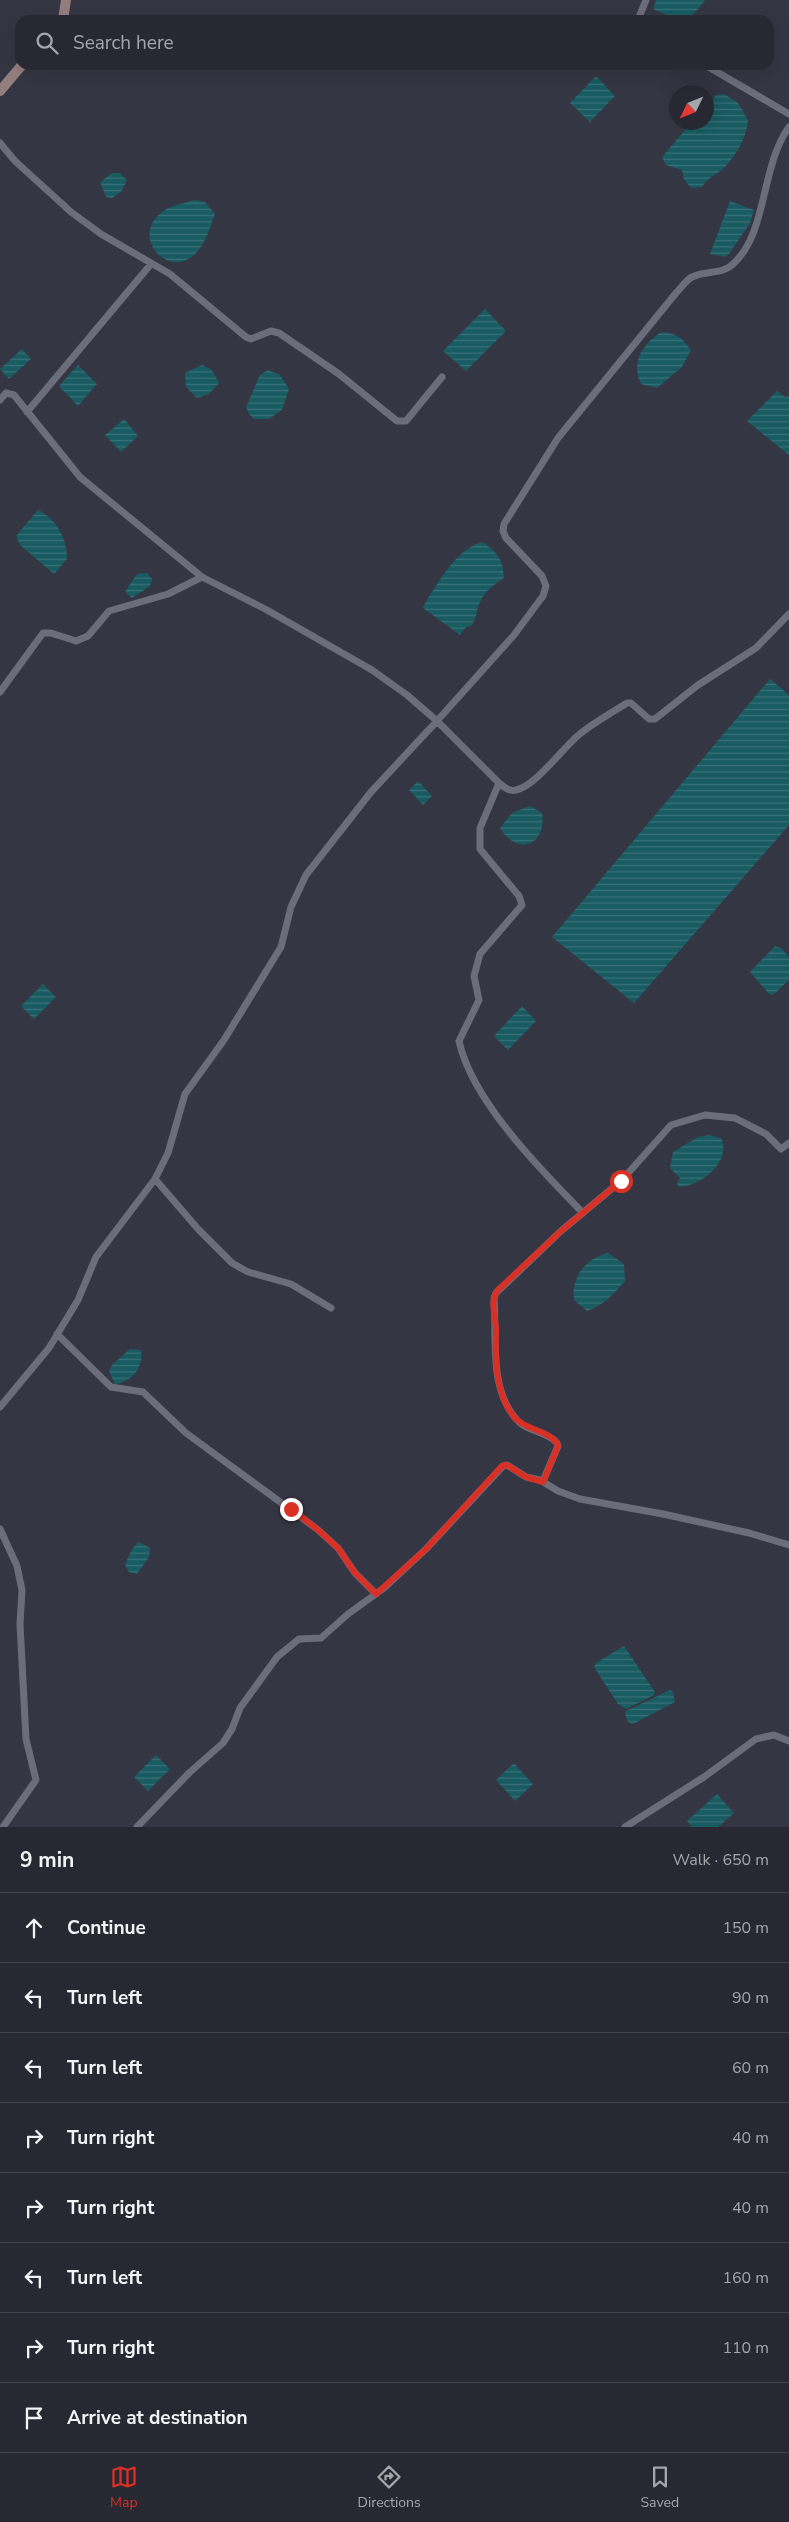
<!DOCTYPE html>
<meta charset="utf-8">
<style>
:root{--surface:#282832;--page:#30303a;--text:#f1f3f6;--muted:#a5a6ac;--line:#44444d;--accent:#d93025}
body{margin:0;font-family:"Nunito Sans",sans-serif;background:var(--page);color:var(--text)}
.compass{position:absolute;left:669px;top:85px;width:45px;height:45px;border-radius:50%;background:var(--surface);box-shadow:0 5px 20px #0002;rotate:227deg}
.stop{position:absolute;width:15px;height:15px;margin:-11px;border:4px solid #d93025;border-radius:50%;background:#fff}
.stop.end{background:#d93025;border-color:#fff;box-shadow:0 1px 5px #0008}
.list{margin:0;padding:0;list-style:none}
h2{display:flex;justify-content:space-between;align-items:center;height:65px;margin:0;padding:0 20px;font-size:21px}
h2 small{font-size:16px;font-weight:400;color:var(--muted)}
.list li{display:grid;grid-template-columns:32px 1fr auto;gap:15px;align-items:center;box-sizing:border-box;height:70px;padding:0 20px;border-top:1px solid var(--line)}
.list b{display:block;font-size:19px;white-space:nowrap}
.list em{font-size:16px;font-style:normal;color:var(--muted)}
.icon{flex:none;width:28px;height:28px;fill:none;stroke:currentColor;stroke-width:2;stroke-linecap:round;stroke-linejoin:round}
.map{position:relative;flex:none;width:789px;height:1827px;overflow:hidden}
.search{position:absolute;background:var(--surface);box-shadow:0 5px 20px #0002;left:15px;right:15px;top:15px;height:55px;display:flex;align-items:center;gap:12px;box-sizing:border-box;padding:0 18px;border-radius:15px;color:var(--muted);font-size:19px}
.sheet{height:625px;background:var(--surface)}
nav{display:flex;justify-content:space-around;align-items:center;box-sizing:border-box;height:70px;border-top:1px solid var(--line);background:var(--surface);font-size:14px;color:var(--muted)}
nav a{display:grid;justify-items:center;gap:2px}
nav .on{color:var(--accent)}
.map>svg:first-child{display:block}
.water{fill:url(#water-rules)}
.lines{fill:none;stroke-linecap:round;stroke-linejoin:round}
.minor{stroke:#6c6d7b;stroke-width:7}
.secondary{stroke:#947f7e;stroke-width:10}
.route{stroke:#d93025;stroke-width:6}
</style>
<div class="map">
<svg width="789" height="1827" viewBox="0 0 789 1827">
<defs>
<pattern id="water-rules" width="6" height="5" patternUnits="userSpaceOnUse" patternTransform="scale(1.25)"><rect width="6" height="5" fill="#185b61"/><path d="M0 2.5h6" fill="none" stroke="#397278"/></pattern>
</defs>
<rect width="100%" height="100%" fill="#353643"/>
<path class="water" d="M656 0H705C685 27 683 22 653 9Z
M596 76 615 96 590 122 570 103Z
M724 94 738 103 748 120C747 137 737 153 726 166 717 175 710 175 702 187L691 188 684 179 682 170 666 165 662 157 691 123 706 122 707 105 716 95Z
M112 173H120L127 180 121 192 112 198 106 197 100 182Z
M194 200 205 202 215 214C210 227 206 242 197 252 170 283 126 235 165 210 173 205 185 203 194 200Z
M730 201 754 210 750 223 729 254 725 257 710 254Z
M485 309 506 331 466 371 443 351Z
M662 332C677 334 682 337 691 350L682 367 657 388 641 384C630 363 643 343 662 332Z
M22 349 31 359 9 379 0 369Z
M78 365 97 384 78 406 59 386Z
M202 365 212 370 219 383 209 394 197 398 186 387 185 373Z
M268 370 280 375 289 389 282 410 269 419H254L249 414 246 407 260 375Z
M777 391 785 397 789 396V455L747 421Z
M124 419 138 436 121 452 105 435Z
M38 510C57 519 67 539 67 559L54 574 20 545 16 536Z
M482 542C497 551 503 560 504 578 495 584 486 590 481 600 476 609 478 616 471 626L466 627 460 635 423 608 424 605C439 582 455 550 482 542Z
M147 573 152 579 150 586 132 598 125 592 137 574Z
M770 679 789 695V825L634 1003 552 937Z
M418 781 432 796 423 805 409 790Z
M530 806 542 813C547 844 519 858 500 828L512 813Z
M775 946 781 948 789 957V980L773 995 769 994 750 972Z
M43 984 56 997 34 1019 21 1006Z
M522 1006 536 1021 508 1050 494 1036Z
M709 1135 721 1138C732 1162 701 1186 679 1187L677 1184 680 1178 670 1168 673 1152 698 1137Z
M608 1253 624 1264 625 1281C613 1295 604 1305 587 1311L574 1300C571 1277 586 1258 608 1253Z
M130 1349 141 1350C144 1367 132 1382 115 1384L109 1371 112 1365Z
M139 1542 150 1548 149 1557 137 1574 129 1572 125 1565 132 1549Z
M624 1646 655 1692 654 1695 626 1709 618 1704 594 1667 596 1663Z
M670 1690 673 1692 675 1702 633 1724 628 1722 625 1714 626 1711Z
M156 1755 170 1769 148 1791 134 1777Z
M514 1763 533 1784 515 1801 496 1780Z
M717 1794 734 1813 718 1827H692L687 1821Z"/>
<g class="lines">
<path class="minor" d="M638 20 646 0
M705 65 789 114
M789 127C760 167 768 234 732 265 721 275 705 270 692 277 686 280 681 288 676 293L558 438 504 524 503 531 506 538 542 576 546 586 543 596 514 635 437 721 499 783C504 787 509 792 516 790 536 786 564 746 581 733 595 722 611 713 627 703H631L649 719H655L698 685 756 648 789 614
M0 143 15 161 71 212 101 234 170 274 246 337 251 339 271 331 279 333 339 374 397 421H406L442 377
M0 400 6 393 14 395 80 477 202 577 267 610 372 670 407 695 437 721 371 792 306 875 291 907 281 947 224 1040 185 1094 168 1153 155 1179 96 1257 78 1300 49 1348 0 1407
M27 412 151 264
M0 692 43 633H51L76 641 88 636 109 611 168 594 202 577
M499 783 480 828V849L519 896 522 905 480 954 474 976 479 1000 459 1041C472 1101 541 1170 583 1213
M155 1179 198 1229 232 1263 248 1272 291 1284 331 1308
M57 1334 111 1387 143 1392 186 1433 317 1529 338 1548 355 1573 376 1594
M543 1481 558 1446 557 1443C548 1432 530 1432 520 1423 488 1393 497 1338 494 1298L496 1293 561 1231 621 1181 671 1125 705 1115 735 1118 766 1134 781 1149 789 1143
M0 1529 17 1566 22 1590 20 1624 26 1739 36 1780 3 1827
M137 1827 189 1773 223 1743 232 1729 240 1708 277 1657 299 1639 321 1638 348 1614 384 1588 426 1549 503 1466 507 1465 526 1477 540 1480 558 1491 580 1499 663 1514 749 1533 789 1545
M625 1827 704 1777 756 1739 774 1735 789 1741"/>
<path class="secondary" d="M63 20 66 0
M0 91 22 65"/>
</g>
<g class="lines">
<path class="route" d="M291 1509 317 1529 338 1548 355 1573 376 1594 426 1549 502 1466 507 1465 526 1477 543 1482 558 1446 557 1443C547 1430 526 1430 515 1418 495 1395 495 1358 496 1330 496 1317 489 1301 498 1290L561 1231 621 1181"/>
</g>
</svg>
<svg class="compass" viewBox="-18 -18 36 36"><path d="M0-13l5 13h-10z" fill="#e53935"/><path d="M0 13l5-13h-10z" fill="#a5a6ac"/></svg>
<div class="stop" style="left:621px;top:1181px"></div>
<div class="stop end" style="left:291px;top:1509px"></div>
<div class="search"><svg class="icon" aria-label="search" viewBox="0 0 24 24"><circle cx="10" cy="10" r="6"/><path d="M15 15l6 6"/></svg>Search here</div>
</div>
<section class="sheet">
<h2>9 min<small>Walk · 650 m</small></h2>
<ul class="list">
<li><svg class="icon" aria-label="ahead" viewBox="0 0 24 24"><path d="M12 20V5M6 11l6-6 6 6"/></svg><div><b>Continue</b></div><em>150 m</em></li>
<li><svg class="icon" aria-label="left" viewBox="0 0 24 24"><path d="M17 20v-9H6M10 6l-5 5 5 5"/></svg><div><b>Turn left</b></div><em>90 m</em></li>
<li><svg class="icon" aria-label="left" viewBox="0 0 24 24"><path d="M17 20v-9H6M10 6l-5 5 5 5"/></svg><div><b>Turn left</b></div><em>60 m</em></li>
<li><svg class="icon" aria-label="right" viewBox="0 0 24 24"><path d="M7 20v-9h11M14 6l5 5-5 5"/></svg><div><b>Turn right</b></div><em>40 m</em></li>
<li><svg class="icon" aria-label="right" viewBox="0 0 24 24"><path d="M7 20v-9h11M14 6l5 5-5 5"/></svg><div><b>Turn right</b></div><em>40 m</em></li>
<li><svg class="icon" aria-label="left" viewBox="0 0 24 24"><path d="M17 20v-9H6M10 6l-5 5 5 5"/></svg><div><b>Turn left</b></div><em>160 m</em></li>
<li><svg class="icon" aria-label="right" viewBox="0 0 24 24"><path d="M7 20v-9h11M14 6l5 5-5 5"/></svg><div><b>Turn right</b></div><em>110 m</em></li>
<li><svg class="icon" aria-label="arrive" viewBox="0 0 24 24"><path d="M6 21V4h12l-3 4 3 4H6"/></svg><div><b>Arrive at destination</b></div></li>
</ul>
</section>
<nav>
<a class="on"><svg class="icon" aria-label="map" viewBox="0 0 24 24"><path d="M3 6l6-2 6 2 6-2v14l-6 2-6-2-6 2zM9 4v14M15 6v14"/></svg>Map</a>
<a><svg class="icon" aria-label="directions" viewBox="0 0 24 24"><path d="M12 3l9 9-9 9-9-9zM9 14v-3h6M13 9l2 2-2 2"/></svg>Directions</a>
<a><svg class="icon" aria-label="saved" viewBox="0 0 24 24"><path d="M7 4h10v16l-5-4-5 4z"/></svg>Saved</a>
</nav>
